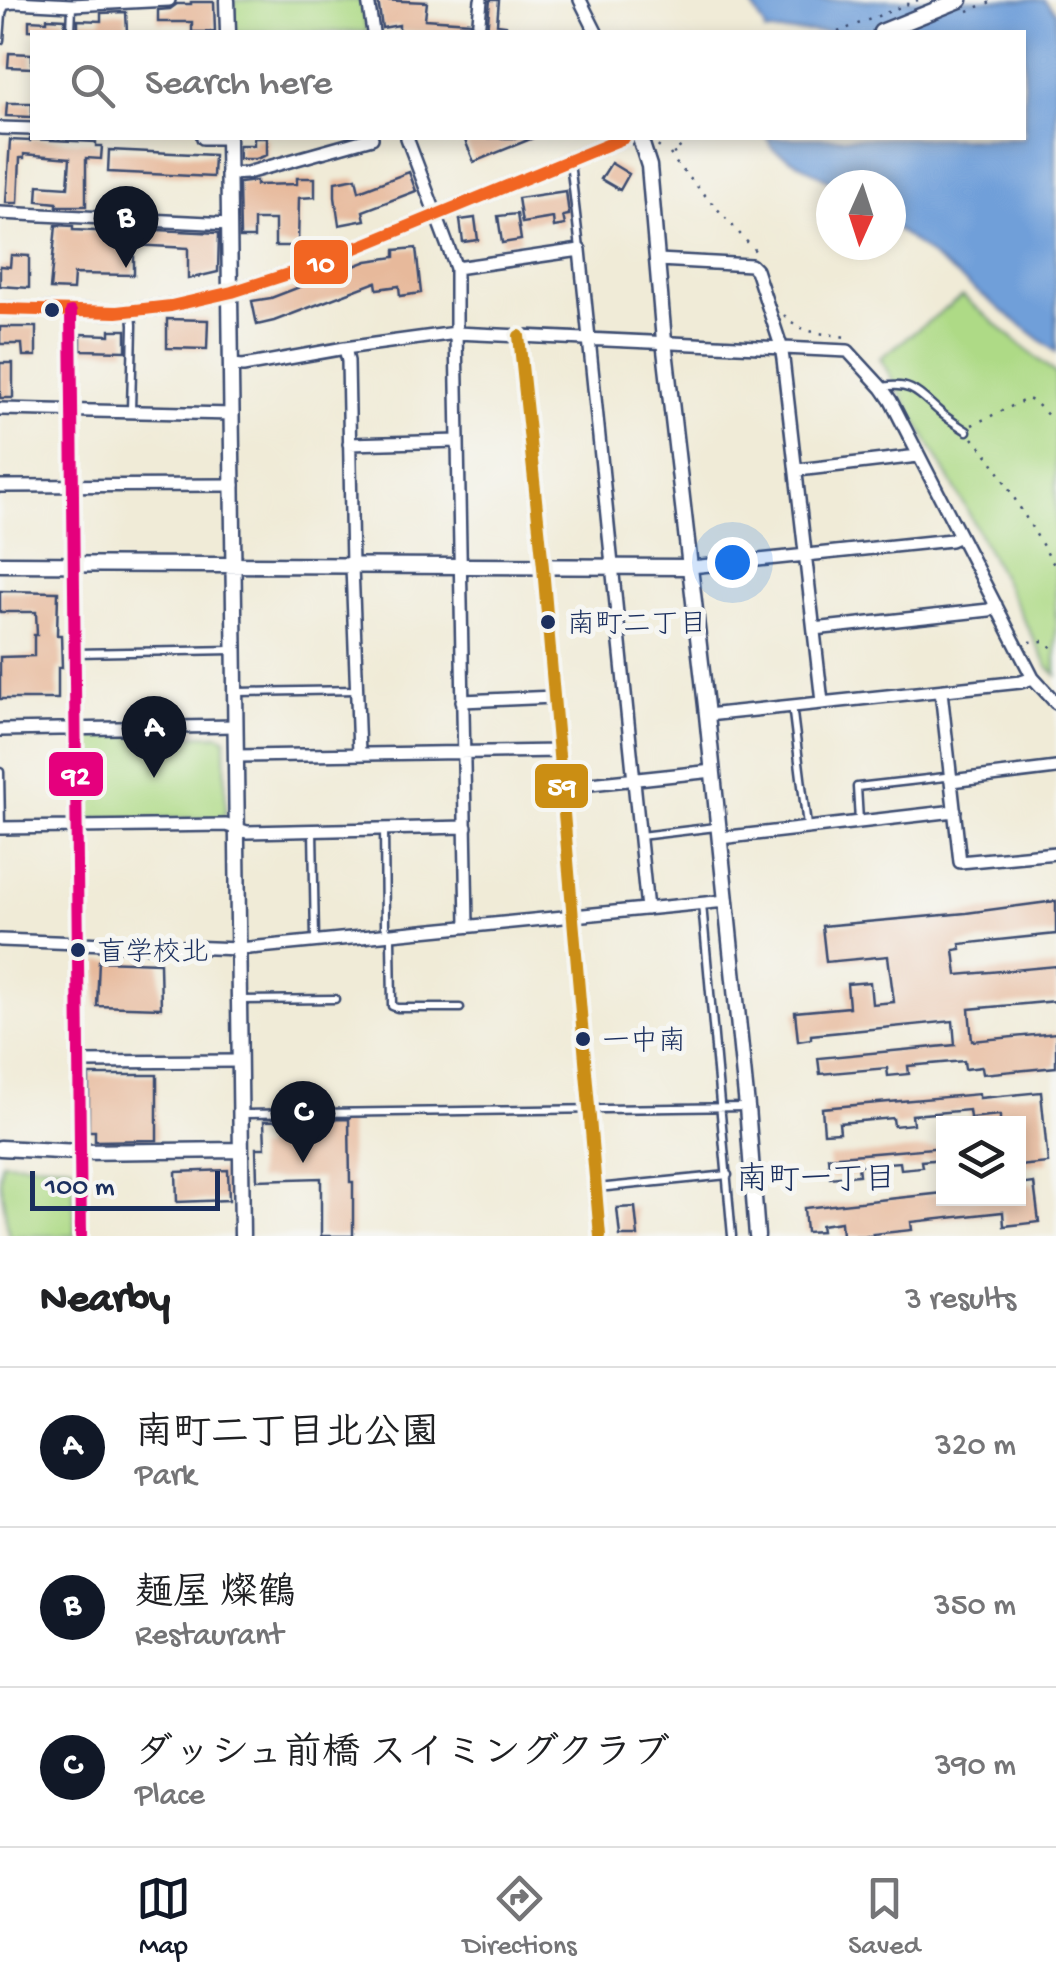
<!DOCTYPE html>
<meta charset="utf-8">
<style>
:root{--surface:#fff;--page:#f6f6f6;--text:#202124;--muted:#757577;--line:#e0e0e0;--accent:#111827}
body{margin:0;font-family:"Gochi Hand","Klee One",sans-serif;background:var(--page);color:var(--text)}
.controls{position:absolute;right:30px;bottom:30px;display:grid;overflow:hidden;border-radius:0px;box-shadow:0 5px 15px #0003}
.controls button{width:90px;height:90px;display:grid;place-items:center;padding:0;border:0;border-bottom:2px solid var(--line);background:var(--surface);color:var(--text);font:50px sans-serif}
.compass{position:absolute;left:816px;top:170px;width:90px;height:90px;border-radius:50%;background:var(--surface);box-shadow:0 5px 15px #0003;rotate:183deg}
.scale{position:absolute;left:30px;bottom:25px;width:190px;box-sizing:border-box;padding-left:10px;border:5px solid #1b2f5e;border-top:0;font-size:28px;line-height:35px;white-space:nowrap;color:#1b2f5e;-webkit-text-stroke:8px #f6f6f2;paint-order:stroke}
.you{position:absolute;left:732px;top:562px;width:35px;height:35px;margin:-25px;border:8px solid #fff;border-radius:50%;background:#1a73e8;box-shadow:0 0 0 15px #1a73e833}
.badge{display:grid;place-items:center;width:65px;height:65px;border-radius:50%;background:var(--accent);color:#fff;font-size:32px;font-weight:700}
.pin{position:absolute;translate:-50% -82px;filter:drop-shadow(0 2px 5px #0008)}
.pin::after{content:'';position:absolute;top:52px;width:35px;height:30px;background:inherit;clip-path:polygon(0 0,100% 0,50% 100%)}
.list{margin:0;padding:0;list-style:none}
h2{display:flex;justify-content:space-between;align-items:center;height:130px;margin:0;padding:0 40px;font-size:42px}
h2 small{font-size:32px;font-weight:400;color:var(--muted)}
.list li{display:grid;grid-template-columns:65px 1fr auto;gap:30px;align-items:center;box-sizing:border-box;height:160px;padding:0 40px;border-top:2px solid var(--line)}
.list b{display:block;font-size:38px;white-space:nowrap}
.list p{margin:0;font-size:32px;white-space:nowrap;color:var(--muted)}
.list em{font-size:32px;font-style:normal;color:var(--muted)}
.icon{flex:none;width:55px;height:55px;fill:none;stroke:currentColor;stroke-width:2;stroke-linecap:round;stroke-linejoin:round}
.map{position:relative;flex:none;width:1056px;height:1236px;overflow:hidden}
.search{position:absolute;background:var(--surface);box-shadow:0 5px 15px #0003;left:30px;right:30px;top:30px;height:110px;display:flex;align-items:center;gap:25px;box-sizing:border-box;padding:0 35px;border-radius:0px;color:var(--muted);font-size:38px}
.sheet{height:610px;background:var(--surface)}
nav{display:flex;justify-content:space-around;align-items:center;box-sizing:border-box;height:140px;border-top:2px solid var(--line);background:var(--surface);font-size:28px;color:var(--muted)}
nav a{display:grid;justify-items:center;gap:5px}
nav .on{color:var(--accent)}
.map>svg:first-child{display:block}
.green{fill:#aeda86;stroke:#648472;stroke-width:2.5}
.water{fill:#6f9fd9;stroke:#45679c;stroke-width:2.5}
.building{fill:#e7b99b}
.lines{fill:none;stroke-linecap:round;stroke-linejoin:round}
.service-casing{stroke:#3b4b70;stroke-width:11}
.minor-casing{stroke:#3b4b70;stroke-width:16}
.tertiary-casing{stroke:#3b4b70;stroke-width:19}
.path{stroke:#3b4b70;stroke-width:2.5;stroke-dasharray:2.5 8;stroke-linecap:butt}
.service{stroke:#fff;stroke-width:6}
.minor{stroke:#fff;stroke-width:11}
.tertiary{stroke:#fff;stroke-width:14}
.bus-1-casing{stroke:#f6f6f2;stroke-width:20}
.bus-2-casing{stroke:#f6f6f2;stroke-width:20}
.bus-3-casing{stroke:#f6f6f2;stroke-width:20}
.bus-1{stroke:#f26522;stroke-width:12}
.bus-2{stroke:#cb8e13;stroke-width:12}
.bus-3{stroke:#e5007d;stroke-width:12}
.bus-dot{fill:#1b2f5e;stroke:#f6f6f2;stroke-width:4}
.labels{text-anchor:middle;stroke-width:10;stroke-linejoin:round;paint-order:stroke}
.bus-label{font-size:28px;fill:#1b2f5e;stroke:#f6f6f2;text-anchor:start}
.neighbourhood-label{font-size:32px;fill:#1b2f5e;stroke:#f6f6f2}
.line-badge{stroke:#f6f6f2;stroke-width:4}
.badge-label{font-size:28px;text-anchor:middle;font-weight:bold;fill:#fff}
</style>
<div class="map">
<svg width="1056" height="1236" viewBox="0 0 1056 1236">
<rect width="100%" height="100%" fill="#f6f6f2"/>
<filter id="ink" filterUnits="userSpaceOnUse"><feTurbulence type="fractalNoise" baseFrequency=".01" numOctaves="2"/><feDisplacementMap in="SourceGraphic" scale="20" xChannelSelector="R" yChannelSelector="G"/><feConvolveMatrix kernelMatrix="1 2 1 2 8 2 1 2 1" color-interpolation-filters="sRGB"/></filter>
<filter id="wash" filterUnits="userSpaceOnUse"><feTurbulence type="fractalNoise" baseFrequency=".0048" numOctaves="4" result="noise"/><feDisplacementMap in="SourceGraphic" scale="40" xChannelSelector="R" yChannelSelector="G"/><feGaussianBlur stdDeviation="2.25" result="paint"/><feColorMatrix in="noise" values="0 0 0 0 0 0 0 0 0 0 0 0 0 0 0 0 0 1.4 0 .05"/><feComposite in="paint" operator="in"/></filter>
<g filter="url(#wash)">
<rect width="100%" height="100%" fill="#f0ebd7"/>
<path class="green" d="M234 0H360L367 32H237L234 30Z
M962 296 1056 374V675L1047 665 966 508 880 358Z
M219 735 225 738 226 814 219 818 89 820 83 814 82 742 87 736Z
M2 1162 69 1165 73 1167 75 1236H9L0 1180Z"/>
<path class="water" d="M749 0H1044L1056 13V352L891 225V185H837L773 149 767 138H1024V32H765L766 29Z"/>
<g id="blocks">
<path class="building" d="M378 0 427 2 425 19 470 22 469 32H405L399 30V25L382 28Z
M490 0H499L497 24 506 25V32H487Z
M191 2H214L215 32H192V22H158V10L170 9 177 4H191Z
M126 12 127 32H78V20L101 21V13Z
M47 18 65 19 64 32 29 30V20L47 21Z
M9 53 32 54V68L8 67Z
M7 103H32V117L6 116Z
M254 138H267V155L256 159H239V145H254Z
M464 138H533L474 162Z
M30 139 96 142V146H102L101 159 86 158V206H57V203L37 201 38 185 68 187 70 158 24 154V158H20L18 203H6L10 140 30 141Z
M109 150 214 155 213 177 108 172Z
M611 163 629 174 620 190 601 179Z
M409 172 416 191 363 211 365 220 339 225 335 197V182L356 178 359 191Z
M297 178H315V197L299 198 298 246H275V220H254V238H240L239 183 256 181V185L297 184Z
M566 191 569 215 563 216 565 225 554 227 553 218 522 223 518 198Z
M517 214 521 240 502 243 498 216Z
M475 218 478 240 463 242 460 220Z
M56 225 73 226V230L96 231H116L117 228 219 233 218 272 188 279V248L134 245V275L74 274 73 290 50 289Z
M416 248 421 293 400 296 399 286 377 289 376 282 274 321 257 325 252 301 271 298 367 261 395 257V250Z
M11 255 29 256V288L0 286V266L10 267Z
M167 319 208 320 207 349 167 348Z
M0 327H36V356H23L22 344H0Z
M110 330H126V351L81 350V334L110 335Z
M0 363H13V398H0Z
M0 591 58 592 57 635H61L62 668H58V699H0V657L34 656V635H37L36 612H0Z
M1056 901V934L960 944 961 949 954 950 957 975 1056 966V1001L969 1009 972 1041 1056 1033V1067L983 1074 982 1067 965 1069 964 1061 908 1066 909 1074 888 1076 887 1068 820 1074 818 1058 955 1045 953 1021 811 1035V1039L798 1041 795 1012 849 1007 847 984 870 982 872 1004 894 1002 888 956 826 962 822 926 966 913Z
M99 961 160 963 161 1008 97 1006Z
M89 1075H157V1140L95 1141V1131H89Z
M1041 1092 1048 1163 1018 1166V1124H1000V1115L970 1118 969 1110 912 1115 913 1124 894 1126 893 1118 839 1123 840 1132 824 1133 822 1108 979 1094V1098Z
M349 1119 350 1182H353V1236H321V1178L257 1180 256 1148H265L264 1121Z
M944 1147V1159L921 1161 922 1167 901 1169 900 1162 858 1165 859 1175 830 1178 828 1157Z
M228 1170 229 1200 177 1202 176 1172Z
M1034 1183 1039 1222 1004 1226 1003 1212 911 1222 912 1230 873 1234 874 1236H842L841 1222 821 1225 822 1231 806 1232 804 1208 944 1193V1198H1018V1185Z
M635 1207 638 1236H620L617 1208Z"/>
</g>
</g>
<g filter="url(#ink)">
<use href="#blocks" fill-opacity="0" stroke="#3b4b70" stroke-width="2.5"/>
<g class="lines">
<g class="service-casing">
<path id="service" d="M71 32 72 6
M0 40 2 14 6 2
M570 162 580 249
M883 387C912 381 920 395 940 412 948 419 958 425 967 431
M131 411 133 325 132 313
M76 653 233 650
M237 692 357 690
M792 705 807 826
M0 772 1 827
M859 821 857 787 945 777 950 780
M384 829 385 926 391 939 392 1006 397 1008H460
M313 830 315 940
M640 836 716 827
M702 904 732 1236
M240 1000 335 999
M243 1114 746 1107
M597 1188 728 1175"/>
</g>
<g class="minor-casing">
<path id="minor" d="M368 0 373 32
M580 0 596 32
M0 4 14 2 72 5 169 0
M478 32 481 0
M0 128 32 129
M203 138H228
M407 138 456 268V333L467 926
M229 174 247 173 372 138
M0 213 230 224
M658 260 751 265 756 270 781 346 783 359 822 702
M456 268 580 250 647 909
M71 312 81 1236
M519 336 543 567 600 1236
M345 348 348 361 352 566 359 753
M232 365 243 366 345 348 456 333 848 351 882 388 891 401 1033 678 1056 703
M0 409 233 414
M349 444 458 441
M798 470 918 456
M0 486 234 485
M691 567 951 540 960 536
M814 629 989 610 996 605
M941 691 951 781
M462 701 554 697
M707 715 1021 682 1033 678
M0 730 236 726
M237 756 559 751
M1056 768 951 781 960 862 1056 853
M562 787 713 771
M0 828 226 825 247 832 466 827
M720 838 955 811
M0 940 239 949 726 901
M79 1062 240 1061"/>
</g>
<g class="tertiary-casing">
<path id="tertiary" d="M227 0 228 32
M881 32 960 0
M228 138 242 1236
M640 138 649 166 664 341 707 715 747 1107 757 1236
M0 309 117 312 171 306 232 292 307 268 624 138
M0 564 691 567
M0 1148 79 1152 240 1150"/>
</g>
<path class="path" d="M968 11 996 0
M838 32 918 0
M673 138 681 150 673 154
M658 148 665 138
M670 154 677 164 758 254
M784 315C803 335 820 332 845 337
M972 425 1027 399C1038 401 1044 415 1056 421
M973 438 991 459 1056 568
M1030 642 1043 641 1056 650"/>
<use href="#service" class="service"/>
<use href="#minor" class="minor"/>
<use href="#tertiary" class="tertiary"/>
<g class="bus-1-casing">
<path id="bus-1" d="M0 309 117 312 171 306 232 292 307 268 624 138"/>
</g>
<g class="bus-2-casing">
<path id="bus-2" d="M519 336 543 567 600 1236"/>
</g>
<g class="bus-3-casing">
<path id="bus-3" d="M71 312 81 1236"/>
</g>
<use href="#bus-1" class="bus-1"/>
<use href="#bus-2" class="bus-2"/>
<use href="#bus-3" class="bus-3"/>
</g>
</g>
<g class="bus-dot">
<circle cx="52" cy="310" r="9"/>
<circle cx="548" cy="622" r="9"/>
<circle cx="78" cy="950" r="9"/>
<circle cx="583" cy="1039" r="9"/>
</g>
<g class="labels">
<g class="bus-label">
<text x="567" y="632">南町二丁目</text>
<text x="97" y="960">盲学校北</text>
<text x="602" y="1049">一中南</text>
</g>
<g class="neighbourhood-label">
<text x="816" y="1188">南町一丁目</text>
</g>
</g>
<g class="line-badge">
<rect x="292" y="238" width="58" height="48" rx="10" fill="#f26522"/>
<rect x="47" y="750" width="58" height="48" rx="10" fill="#e5007d"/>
<rect x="533" y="762" width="57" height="48" rx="10" fill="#cb8e13"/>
</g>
<g class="badge-label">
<text x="321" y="272">10</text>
<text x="76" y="784">92</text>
<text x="562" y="795">59</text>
</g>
</svg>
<div class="controls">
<button><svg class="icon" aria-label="layers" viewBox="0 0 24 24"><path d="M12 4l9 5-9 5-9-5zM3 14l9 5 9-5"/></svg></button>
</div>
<svg class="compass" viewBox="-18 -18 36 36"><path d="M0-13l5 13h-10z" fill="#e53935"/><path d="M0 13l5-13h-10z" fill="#757577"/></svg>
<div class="scale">100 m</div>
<div class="you"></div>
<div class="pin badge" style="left:154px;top:778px">A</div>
<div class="pin badge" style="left:126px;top:268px">B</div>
<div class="pin badge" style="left:303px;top:1163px">C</div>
<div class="search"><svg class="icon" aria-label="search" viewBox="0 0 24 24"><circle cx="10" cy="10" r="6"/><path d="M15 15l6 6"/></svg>Search here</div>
</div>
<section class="sheet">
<h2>Nearby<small>3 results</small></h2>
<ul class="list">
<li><span class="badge">A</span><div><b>南町二丁目北公園</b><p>Park</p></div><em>320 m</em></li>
<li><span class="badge">B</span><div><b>麺屋 燦鶴</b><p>Restaurant</p></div><em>350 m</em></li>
<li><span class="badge">C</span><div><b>ダッシュ前橋 スイミングクラブ</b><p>Place</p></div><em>390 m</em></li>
</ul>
</section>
<nav>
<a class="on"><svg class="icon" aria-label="map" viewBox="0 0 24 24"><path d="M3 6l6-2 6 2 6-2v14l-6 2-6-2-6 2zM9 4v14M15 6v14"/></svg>Map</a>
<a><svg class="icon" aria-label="directions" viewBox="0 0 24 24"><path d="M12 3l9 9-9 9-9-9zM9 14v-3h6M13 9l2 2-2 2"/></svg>Directions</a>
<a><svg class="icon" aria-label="saved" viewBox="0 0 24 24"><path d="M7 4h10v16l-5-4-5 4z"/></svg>Saved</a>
</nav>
